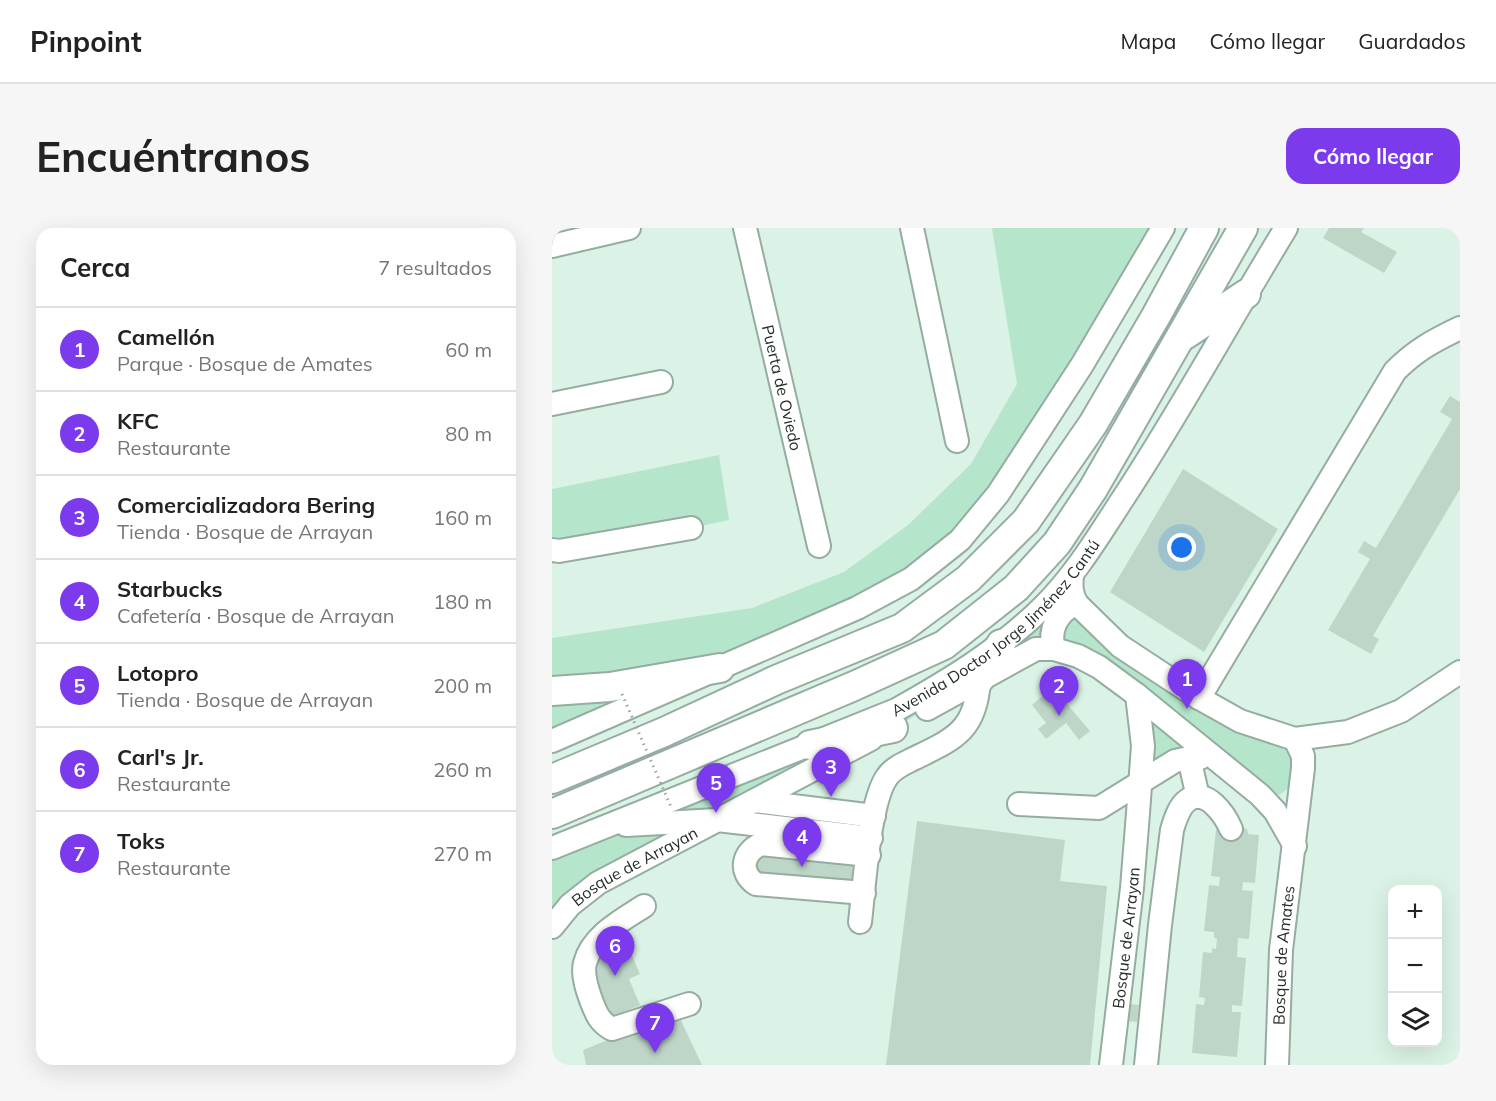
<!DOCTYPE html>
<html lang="es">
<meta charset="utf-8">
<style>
:root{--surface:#fff;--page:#f6f6f6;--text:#222;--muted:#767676;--line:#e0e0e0;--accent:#7c3aed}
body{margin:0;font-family:Mulish,sans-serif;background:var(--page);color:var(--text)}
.controls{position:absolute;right:18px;bottom:18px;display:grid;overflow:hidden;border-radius:12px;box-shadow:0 6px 24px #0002}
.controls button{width:54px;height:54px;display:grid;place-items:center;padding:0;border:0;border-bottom:2px solid var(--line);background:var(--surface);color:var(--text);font:30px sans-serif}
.you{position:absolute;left:630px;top:320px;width:21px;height:21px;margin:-15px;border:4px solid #fff;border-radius:50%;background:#1a73e8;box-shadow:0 0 0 9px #1a73e833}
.badge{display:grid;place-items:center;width:39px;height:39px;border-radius:50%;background:var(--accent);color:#fff;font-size:20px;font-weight:700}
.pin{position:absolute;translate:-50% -50px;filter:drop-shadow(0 2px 3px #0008)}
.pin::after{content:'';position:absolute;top:32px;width:21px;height:18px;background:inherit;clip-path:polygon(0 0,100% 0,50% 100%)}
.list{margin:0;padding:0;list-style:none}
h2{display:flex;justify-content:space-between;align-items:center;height:78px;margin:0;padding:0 24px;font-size:26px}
h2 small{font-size:20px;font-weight:400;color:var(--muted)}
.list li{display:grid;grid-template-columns:39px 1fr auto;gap:18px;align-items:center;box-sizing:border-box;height:84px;padding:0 24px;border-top:2px solid var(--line)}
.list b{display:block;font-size:22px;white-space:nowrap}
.list p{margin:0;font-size:20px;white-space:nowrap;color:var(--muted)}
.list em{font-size:20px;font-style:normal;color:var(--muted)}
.icon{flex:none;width:33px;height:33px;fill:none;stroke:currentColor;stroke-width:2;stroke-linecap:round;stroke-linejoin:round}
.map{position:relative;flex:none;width:908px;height:837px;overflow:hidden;border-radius:18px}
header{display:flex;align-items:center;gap:36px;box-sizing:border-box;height:84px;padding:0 30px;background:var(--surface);border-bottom:2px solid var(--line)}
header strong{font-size:28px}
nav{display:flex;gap:33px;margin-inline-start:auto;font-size:21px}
.intro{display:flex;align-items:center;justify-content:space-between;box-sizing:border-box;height:144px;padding:0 36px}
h1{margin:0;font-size:42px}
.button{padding:15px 27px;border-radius:18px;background:var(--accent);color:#fff;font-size:21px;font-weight:700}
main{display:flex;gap:36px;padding:0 36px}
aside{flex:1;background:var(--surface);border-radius:18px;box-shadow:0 6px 24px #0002}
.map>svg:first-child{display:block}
.green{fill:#b5e5cb}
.building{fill:#bed6c8}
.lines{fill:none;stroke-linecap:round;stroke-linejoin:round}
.minor-casing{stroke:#95ada0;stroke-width:26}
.major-casing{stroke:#95ada0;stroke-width:32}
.minor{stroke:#fff;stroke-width:22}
.major{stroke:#fff;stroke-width:28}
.path-bridge{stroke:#93a59b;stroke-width:3;stroke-dasharray:1.5 4.5;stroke-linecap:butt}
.labels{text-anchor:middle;stroke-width:6;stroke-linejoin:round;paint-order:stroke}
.street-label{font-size:16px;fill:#242d28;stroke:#effef5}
</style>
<header>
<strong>Pinpoint</strong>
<nav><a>Mapa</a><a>Cómo llegar</a><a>Guardados</a></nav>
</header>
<div class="intro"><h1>Encuéntranos</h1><a class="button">Cómo llegar</a></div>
<main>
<aside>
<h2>Cerca<small>7 resultados</small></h2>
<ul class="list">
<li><span class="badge">1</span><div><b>Camellón</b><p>Parque · Bosque de Amates</p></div><em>60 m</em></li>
<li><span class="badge">2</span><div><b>KFC</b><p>Restaurante</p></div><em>80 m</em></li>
<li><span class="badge">3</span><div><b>Comercializadora Bering</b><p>Tienda · Bosque de Arrayan</p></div><em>160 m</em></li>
<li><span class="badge">4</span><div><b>Starbucks</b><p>Cafetería · Bosque de Arrayan</p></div><em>180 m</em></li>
<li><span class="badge">5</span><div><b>Lotopro</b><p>Tienda · Bosque de Arrayan</p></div><em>200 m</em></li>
<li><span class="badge">6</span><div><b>Carl's Jr.</b><p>Restaurante</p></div><em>260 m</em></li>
<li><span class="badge">7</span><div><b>Toks</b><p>Restaurante</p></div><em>270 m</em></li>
</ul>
</aside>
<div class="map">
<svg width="908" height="837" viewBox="0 0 908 837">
<rect width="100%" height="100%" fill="#dbf3e6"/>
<path class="green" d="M440 0H611L446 266 359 351 0 513V410L200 380 292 344 356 297 419 236 465 156Z
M167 227 177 292 139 300 0 322V261Z
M519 359 568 418 743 511V556L727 567H708L648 530 588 555 585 467 502 421 427 452 341 500 78 637 0 699V620L343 482Z"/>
<path class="building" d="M777 0H812L809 4 845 24 832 45 771 10Z
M898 168 908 174V261L821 408 827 411 819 426 776 402 818 331 806 324 812 313 824 320 900 191 888 184Z
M631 241 726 301 652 424 558 364Z
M495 464 509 481 515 476 538 503 527 512 514 495 494 511 486 501 494 495 480 477Z
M365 593 513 612 508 653 555 658 538 837H334Z
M687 599 695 601 696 606 707 607 703 655 691 654 690 662 701 663 697 711 686 710 685 729 694 730 690 778 680 777V784H689L685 829 640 825 644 776 652 777 653 770 647 769 651 724 660 725V720L664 721 665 710H662V704L652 703 657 657 667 658 668 649 659 648 664 602Z
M203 625 301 632 299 662 198 646Z
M72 709 88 746 77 751 88 777 60 789 38 737 49 720Z
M577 776 587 777 585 794 575 793Z
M125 784 150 837H34L31 822Z"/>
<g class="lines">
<g class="minor-casing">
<g id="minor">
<path id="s1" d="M193 0 267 318"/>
<path d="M360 0 405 213"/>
<path d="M0 18 77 0"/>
<path d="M0 176 109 154"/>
<path d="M0 322 7 323 139 300"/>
<path d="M520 347C519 358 519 366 525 376L568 418 647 470 688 493 743 511 796 504 849 483 908 444"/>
<path d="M502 421C496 402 506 382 525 376"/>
<path d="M647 470 843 143C864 122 881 113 908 100"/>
<path d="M375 481 484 421H502L526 428 547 439 585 467 708 567 723 583 743 618"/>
<path d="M0 513 305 380 359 351 408 312 446 266 530 137 611 0"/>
<path d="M637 530 646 569"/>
<path d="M202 573 322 588"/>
<path d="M467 576 547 580 623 533 637 530H648"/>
<path d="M74 597 165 592 319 610"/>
<path id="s2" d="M0 620 344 482C396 453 449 421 492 378 523 347 546 309 570 272 628 184 679 90 734 0"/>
<path d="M312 665 204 656C186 644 191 624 209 616L317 627"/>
<path d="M92 678C70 692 40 708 33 735 30 746 35 761 39 772 44 785 47 794 60 801L137 776"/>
<path d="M308 694C312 661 317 574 335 549 341 540 351 536 361 531 402 511 424 503 427 452"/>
<path id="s3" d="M0 699 18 677 46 655 319 511"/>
<path id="s4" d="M559 837 580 660 586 585 591 518 585 467"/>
<path d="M594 837 608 697 620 602C623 592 627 578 636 572 654 559 673 587 679 601"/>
<path id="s5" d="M725 837 729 722 751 540V528L743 511"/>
</g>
</g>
<g class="major-casing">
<path id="major" d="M633 107 694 66
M427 452 449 416
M0 463 58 459 168 440
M258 517 341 500
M0 551 112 504 224 452 350 400 416 351 474 293 541 196 604 88 652 0
M0 586 302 458 392 417 464 360 505 315 541 261 691 0"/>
</g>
<use href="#minor" class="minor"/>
<use href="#major" class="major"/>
<path class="path-bridge" d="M70 466 119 579"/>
</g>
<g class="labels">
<g class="street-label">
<text dy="6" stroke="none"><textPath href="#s1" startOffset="164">Puerta de Oviedo</textPath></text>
<text dy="6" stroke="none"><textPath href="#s2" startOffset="501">Avenida Doctor Jorge Jiménez Cantú</textPath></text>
<text dy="6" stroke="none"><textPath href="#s3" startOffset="104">Bosque de Arrayan</textPath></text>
<text dy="6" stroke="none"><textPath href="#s4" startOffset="128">Bosque de Arrayan</textPath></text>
<text dy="6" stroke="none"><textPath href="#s5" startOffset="110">Bosque de Amates</textPath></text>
</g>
</g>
</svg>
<div class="controls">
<button>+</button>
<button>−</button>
<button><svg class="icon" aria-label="layers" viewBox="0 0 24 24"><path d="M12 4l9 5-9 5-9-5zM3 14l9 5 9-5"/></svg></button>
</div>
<div class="you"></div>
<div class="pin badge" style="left:635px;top:481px">1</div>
<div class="pin badge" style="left:507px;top:488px">2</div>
<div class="pin badge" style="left:279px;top:569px">3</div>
<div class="pin badge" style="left:250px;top:639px">4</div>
<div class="pin badge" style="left:164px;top:585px">5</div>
<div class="pin badge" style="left:63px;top:748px">6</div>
<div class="pin badge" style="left:103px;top:825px">7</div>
</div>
</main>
